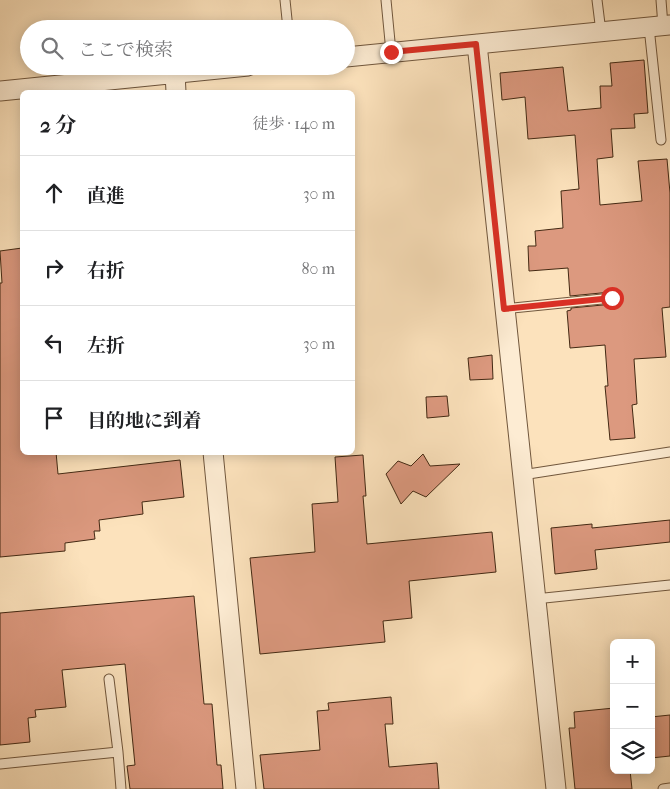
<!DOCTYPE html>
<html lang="ja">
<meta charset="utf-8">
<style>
:root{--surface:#fff;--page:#f2f2f2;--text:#202124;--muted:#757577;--line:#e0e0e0}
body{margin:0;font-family:"IM FELL French Canon","Noto Serif JP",serif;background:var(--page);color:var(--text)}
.controls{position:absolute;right:15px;bottom:15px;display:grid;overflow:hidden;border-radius:8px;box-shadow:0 2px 12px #0003}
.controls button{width:45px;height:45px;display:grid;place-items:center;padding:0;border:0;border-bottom:1px solid var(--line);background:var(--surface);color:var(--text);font:25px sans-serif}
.stop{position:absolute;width:15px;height:15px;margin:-11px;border:4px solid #d93025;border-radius:50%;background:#fff}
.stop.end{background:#d93025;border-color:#fff;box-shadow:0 1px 5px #0008}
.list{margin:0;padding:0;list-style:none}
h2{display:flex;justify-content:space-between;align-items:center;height:65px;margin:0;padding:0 20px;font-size:21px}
h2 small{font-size:16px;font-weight:400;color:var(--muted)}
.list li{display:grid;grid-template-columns:32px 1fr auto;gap:15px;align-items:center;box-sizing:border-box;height:75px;padding:0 20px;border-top:1px solid var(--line)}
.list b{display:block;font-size:19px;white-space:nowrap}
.list em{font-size:16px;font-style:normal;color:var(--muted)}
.icon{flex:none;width:28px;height:28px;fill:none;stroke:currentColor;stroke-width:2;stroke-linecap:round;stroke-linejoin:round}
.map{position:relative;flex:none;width:670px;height:789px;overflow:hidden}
.search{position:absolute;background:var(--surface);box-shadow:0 2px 12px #0003;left:20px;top:20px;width:335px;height:55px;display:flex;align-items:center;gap:12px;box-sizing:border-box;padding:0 18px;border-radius:28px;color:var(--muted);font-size:19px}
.panel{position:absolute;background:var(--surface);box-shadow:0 2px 12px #0003;left:20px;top:90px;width:335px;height:365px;border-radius:8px}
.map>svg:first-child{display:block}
.building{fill:#dc997f;stroke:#432913}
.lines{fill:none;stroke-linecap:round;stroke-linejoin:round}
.service-casing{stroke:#71573d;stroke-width:11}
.minor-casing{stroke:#71573d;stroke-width:21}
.service{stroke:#fdecd3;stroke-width:9}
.minor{stroke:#fdecd3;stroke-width:19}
.route{stroke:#d93025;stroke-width:6}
</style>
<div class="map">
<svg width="670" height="789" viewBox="0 0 670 789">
<rect width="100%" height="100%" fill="#fce2bc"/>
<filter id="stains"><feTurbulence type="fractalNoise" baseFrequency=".004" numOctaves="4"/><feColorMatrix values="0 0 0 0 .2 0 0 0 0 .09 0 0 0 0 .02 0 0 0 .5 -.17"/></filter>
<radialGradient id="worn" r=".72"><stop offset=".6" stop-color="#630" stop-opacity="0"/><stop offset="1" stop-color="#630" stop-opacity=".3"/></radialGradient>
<path class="building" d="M644 60 648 113 634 114 635 128 611 129 613 157 597 159 600 205 642 201 638 161 667 159 670 193V307L662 308 666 357 634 359 637 404 632 405 635 438 610 440 605 386H608L605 345 570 348 567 311 571 310V308L613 304 617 301V295L611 292 570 296 568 268 529 271 528 246H536L535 231 563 228 561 191 579 189 575 135 528 139 525 97 502 100 500 73 563 67 568 111 601 108 600 86H612L610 63Z
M22 248V452H56L58 474 180 460 184 497 142 502 143 514 99 520 100 531H94L95 539 65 543V551L0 557V283H2L0 251Z
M492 355 493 379 470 380 468 358Z
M447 396 449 416 427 418 426 397Z
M423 454 430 466 460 464 426 497 413 491 401 504 386 474 398 461 411 466Z
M363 455 366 496H363L367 544 492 532 496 572 409 581 412 618 383 621 385 642 260 654 250 558 315 552 312 504 338 502 335 457Z
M670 520V542L595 550 597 569 555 574 551 528 592 524V528Z
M194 596 204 704H212L217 765H221L223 789H130L127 766 135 765 125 664 62 670 66 707 35 710 36 717 28 718 30 742 0 745V613Z
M391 697 393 724H385L389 767 437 763 439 789H264L260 755 320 750 317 711 329 710 328 703Z
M614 708V770H630L632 789H575L569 728H575L574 712Z
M670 715V756L651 758V717Z"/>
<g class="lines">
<g class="service-casing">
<path id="service" d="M285 0 288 29
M386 0 391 52
M597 0 601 32
M661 0 663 26
M649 27 661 140
M504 309 612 298
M522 475 670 452
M535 599 670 585
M109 679 118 752
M0 764 118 752 121 789
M663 789 670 788"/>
</g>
<g class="minor-casing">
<path id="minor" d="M477 44 556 789
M346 57 670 25
M175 73 176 92
M0 91 248 66
M213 452 246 789"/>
</g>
<use href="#service" class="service"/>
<use href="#minor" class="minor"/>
</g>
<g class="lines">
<path class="route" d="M391 52 476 44 504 309 612 298"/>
</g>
<rect width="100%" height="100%" filter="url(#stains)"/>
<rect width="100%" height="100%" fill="url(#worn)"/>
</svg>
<div class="controls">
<button>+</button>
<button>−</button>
<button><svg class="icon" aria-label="layers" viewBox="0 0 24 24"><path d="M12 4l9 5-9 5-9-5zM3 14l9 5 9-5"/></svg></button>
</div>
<div class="stop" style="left:612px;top:298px"></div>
<div class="stop end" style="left:391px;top:52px"></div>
<div class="search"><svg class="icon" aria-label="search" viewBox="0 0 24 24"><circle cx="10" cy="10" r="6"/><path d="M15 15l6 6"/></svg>ここで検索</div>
<section class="panel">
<h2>2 分<small>徒歩 · 140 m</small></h2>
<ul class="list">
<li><svg class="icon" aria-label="ahead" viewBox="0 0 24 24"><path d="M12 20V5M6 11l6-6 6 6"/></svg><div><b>直進</b></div><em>30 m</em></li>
<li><svg class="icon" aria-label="right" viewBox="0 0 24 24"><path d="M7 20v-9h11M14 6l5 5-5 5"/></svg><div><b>右折</b></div><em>80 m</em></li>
<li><svg class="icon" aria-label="left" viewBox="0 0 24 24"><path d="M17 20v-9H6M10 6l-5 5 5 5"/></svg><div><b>左折</b></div><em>30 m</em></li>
<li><svg class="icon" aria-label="arrive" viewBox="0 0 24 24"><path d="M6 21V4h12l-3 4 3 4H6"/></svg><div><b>目的地に到着</b></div></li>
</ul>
</section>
</div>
